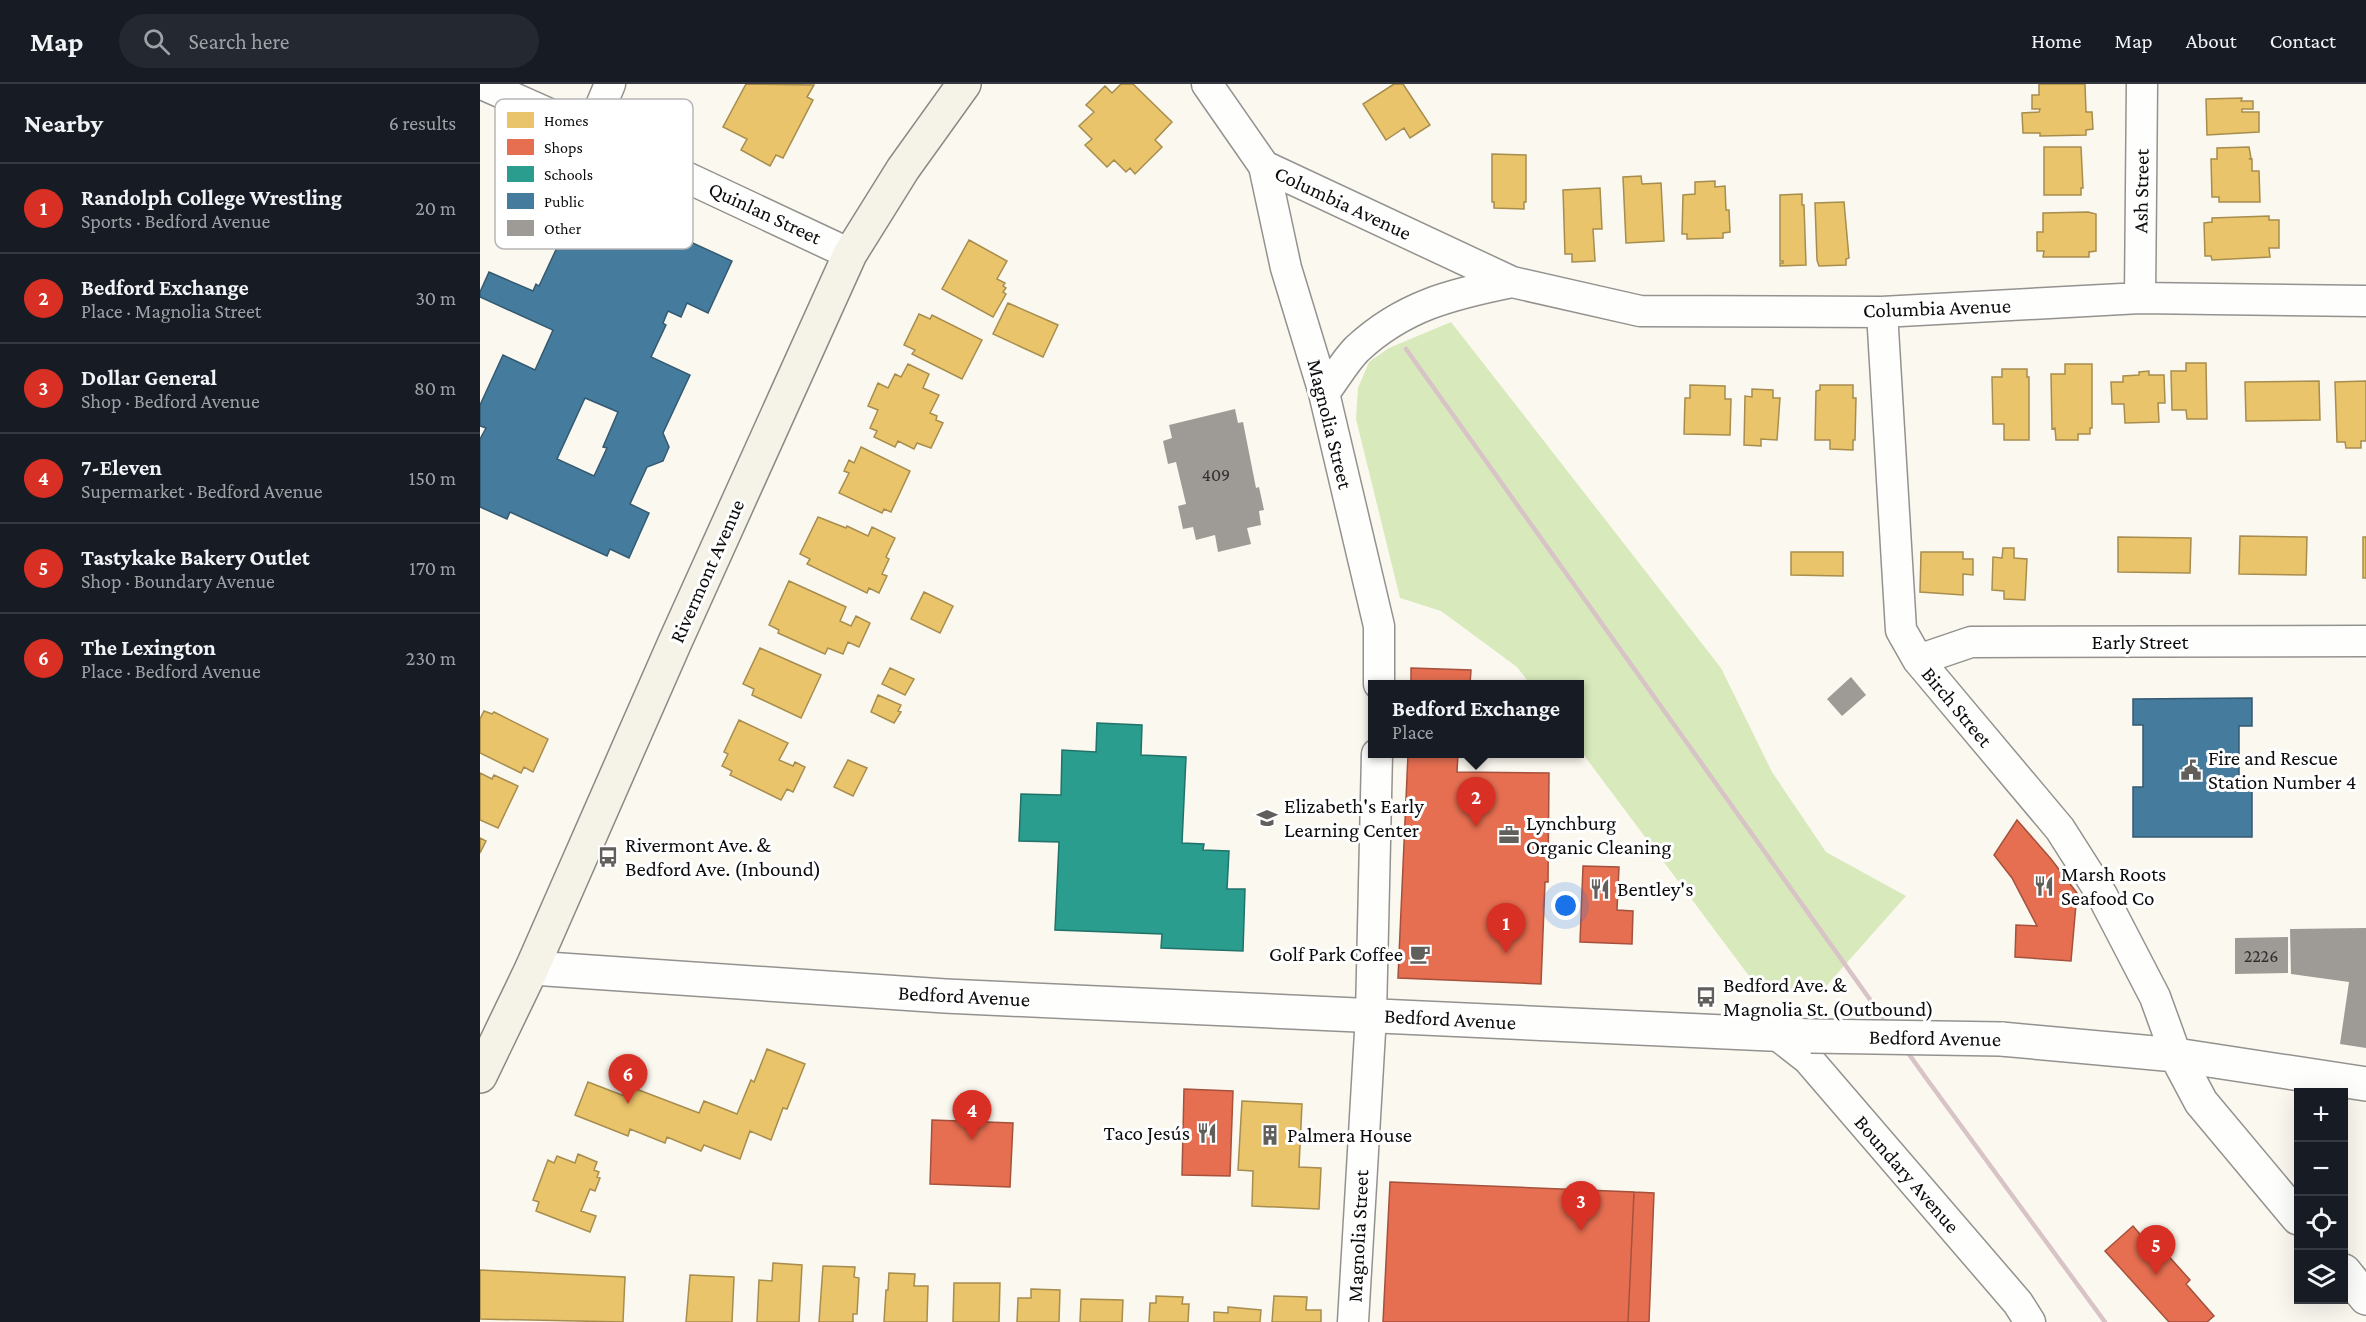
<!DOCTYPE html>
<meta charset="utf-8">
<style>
:root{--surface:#171b24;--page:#242831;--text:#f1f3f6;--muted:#9ea1a6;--line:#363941;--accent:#d93025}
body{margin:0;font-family:"Crimson Pro",serif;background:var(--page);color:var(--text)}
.controls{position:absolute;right:18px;bottom:18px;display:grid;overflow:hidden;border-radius:0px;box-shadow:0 6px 24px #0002}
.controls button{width:54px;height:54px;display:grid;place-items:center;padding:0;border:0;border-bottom:2px solid var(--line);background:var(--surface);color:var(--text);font:30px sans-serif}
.you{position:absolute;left:1086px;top:822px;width:21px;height:21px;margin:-15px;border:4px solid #fff;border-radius:50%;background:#1a73e8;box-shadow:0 0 0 9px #1a73e833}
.badge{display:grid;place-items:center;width:39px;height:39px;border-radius:50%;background:var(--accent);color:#fff;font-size:20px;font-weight:700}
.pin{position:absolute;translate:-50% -50px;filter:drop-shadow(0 2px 3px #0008)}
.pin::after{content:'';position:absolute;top:32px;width:21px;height:18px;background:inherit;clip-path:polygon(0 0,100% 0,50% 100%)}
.popup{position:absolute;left:888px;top:596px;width:216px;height:78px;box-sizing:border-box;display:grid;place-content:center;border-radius:0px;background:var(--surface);filter:drop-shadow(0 2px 4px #0005);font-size:20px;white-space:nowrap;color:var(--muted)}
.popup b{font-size:22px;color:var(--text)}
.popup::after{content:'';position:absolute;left:50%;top:100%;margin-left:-12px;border:12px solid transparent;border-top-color:var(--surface)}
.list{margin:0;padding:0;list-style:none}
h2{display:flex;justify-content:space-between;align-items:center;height:78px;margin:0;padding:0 24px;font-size:26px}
h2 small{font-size:20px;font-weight:400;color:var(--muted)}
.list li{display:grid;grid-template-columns:39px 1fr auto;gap:18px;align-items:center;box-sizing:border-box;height:90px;padding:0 24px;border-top:2px solid var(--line)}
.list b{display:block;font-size:22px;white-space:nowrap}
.list p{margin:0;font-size:20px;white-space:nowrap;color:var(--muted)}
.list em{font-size:20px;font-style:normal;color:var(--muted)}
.icon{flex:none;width:33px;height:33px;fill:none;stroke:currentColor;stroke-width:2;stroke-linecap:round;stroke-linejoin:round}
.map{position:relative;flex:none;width:1886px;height:1238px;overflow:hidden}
header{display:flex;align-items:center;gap:36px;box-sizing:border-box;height:84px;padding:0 30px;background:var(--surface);border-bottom:2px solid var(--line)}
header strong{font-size:28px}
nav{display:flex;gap:33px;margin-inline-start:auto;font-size:21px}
.search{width:420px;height:54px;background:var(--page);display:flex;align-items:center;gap:15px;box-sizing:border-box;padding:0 21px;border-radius:33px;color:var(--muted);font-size:22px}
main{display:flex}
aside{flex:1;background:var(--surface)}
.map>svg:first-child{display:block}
.forest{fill:#d8e9bc}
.homes{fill:#e9c46a;stroke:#a78d4e;stroke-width:1.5}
.shops{fill:#e76f51;stroke:#a5513c;stroke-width:1.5}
.schools{fill:#2a9d8f;stroke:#217268;stroke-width:1.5}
.public{fill:#457b9d;stroke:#345a72;stroke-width:1.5;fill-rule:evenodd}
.building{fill:#9e9a96}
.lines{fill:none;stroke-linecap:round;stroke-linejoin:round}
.minor-casing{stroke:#94928f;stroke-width:33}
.tertiary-casing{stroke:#94928f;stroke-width:36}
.secondary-casing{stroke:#8a8985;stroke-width:36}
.minor{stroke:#fefefd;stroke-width:30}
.tertiary{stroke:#fefefd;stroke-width:33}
.secondary{stroke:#f5f2e8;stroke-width:33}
.rail{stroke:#d8c3c6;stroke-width:4.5}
.tertiary-bridge-casing{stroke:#94928f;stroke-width:36;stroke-linecap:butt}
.tertiary-bridge{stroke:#fefefd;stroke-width:33}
.labels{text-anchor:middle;stroke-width:6;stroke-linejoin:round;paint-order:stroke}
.number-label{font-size:18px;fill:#30302e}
.street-label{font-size:21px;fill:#0c0c0c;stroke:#fff}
.poi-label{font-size:21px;fill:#0c0c0c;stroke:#fff;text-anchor:start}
.key{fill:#fff;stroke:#b6b6b6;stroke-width:1.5}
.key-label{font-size:16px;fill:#0c0c0c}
</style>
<header>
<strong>Map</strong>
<div class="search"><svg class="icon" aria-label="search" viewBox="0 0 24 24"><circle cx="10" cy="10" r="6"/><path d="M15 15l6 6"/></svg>Search here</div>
<nav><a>Home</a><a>Map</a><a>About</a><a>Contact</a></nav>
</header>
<main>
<aside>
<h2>Nearby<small>6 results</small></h2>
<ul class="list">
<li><span class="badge">1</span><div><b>Randolph College Wrestling</b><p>Sports · Bedford Avenue</p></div><em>20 m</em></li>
<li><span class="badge">2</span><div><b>Bedford Exchange</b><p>Place · Magnolia Street</p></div><em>30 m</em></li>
<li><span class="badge">3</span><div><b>Dollar General</b><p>Shop · Bedford Avenue</p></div><em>80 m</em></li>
<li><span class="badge">4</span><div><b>7-Eleven</b><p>Supermarket · Bedford Avenue</p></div><em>150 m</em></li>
<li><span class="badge">5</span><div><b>Tastykake Bakery Outlet</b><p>Shop · Boundary Avenue</p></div><em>170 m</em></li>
<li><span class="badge">6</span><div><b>The Lexington</b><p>Place · Bedford Avenue</p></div><em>230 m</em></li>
</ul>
</aside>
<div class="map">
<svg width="1886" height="1238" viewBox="0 0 1886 1238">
<rect width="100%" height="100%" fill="#fbf8f0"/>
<path class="forest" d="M971 238 1241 584 1292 688 1346 768 1426 812 1340 909 1278 904 1100 666V600H1050L1037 583 961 527 920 514 876 335 878 304 889 278 909 264Z"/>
<path class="homes" d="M266 0 334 1 327 13 333 16 303 74 296 71 290 82 261 66 267 55 243 43Z
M641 0H653L692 38 675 56 682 63 655 90 650 84 646 88 634 76 627 83 605 61 612 55 599 42 614 28 606 21 625 2 632 9Z
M914 0H923L950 41 930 54 924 44 906 56 883 20Z
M1559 0H1605L1606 28H1612L1613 45 1606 46V51L1560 52V49H1543L1542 29 1559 28 1560 25H1552V11H1559Z
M1762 14 1761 17H1773V25H1762V28H1779V48L1727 51 1726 15Z
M1564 63H1601L1603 104H1601V111H1564Z
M1769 63 1771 74 1769 75H1772V87H1779L1780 118H1739V113H1732L1731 75H1737V64Z
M1012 70 1046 71V118H1044V125L1014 124V118H1012Z
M1161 92 1162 100 1181 99 1184 157 1146 159 1143 93Z
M1235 97V103L1245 102 1246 126H1249L1250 148 1243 149V154L1207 155V150H1202L1203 111 1215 110V98Z
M1120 104 1122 145H1113L1115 177 1092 178V170H1085L1083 106Z
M1322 110V121H1324L1326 181 1300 182V179H1303V177H1300V111Z
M1364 118 1369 174 1366 175V181L1339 182 1337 176 1335 119Z
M1608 128 1616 130V167L1609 168V173H1563L1564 167H1557V148H1563V129Z
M1789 132V136H1799V164H1789L1790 173 1732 176 1731 172H1725L1724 139 1732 138V134Z
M489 156 527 177 517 195 525 199 523 202 526 204 523 208 526 210 513 233 462 205Z
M528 219 578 241 563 273 513 250Z
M439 230 450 235 452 231 502 256 482 295 432 270 435 266 424 261Z
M1706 279H1726L1727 335H1707L1706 326H1692L1691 287H1706Z
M428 280 449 290 443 304 459 311 450 329 457 332 456 336 463 339 451 364 437 359 434 365 418 357 415 363 394 353 397 347 390 344 398 326 388 322 398 299 408 304 415 290 421 293Z
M1585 280H1612V344H1610V350H1598V356H1576L1575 344 1572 345 1571 290H1585Z
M1522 285H1547V293H1549V356H1524V340H1513L1512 293H1522Z
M1669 287V291H1684L1685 319H1678L1679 338 1645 339 1644 320H1632L1631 298H1643V292L1659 291V288Z
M1839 297 1840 336 1766 337 1765 298Z
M1886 297V357H1881V364H1866L1865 358H1857L1855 298Z
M1210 301 1245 302V315H1251L1250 351 1204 350 1205 314H1210Z
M1340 301H1373V314H1376L1375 356H1373V366L1350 365V356H1335L1336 307 1340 306Z
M1272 305 1293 306V314H1300L1297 356 1281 355V362L1264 361 1265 312 1272 313Z
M381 363 430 387 411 428 404 425 402 429 359 409 369 389 364 387 369 376 374 379Z
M338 433 366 444 367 442 388 452 392 443 415 454 406 473 409 475 402 490 407 492 399 509 389 504 387 509 327 480 330 475 320 470Z
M1760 452 1827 453 1826 491 1759 490Z
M1638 453 1711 454 1710 489 1638 488Z
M1883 453H1886V494H1883Z
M1523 464H1534V474L1547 475 1545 516 1524 515V507L1512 506 1513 473 1522 474Z
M1311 468H1363V492L1311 491Z
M1441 468H1483V475H1493V491L1483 490V511L1440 508Z
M309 497 366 523 360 537 371 542 376 532 390 539 379 563 368 558 363 570 348 564 345 570 298 549 299 546 289 541Z
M444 508 473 522 460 549 431 535Z
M280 564 341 591 321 634 272 611 274 605 263 600Z
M410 584 434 595 425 611 402 600Z
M398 611 421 621 418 627 421 628 414 639 391 628Z
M4 627 12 630 14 628 68 655 53 688 44 683 41 689 0 669V635Z
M259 636 308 659 299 676 313 682 315 678 325 683 313 708 307 705 301 716 250 691 252 687 242 682 248 670 244 668Z
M368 676 387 684 373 712 354 703Z
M0 689 12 695 14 691 38 702 18 744 0 736Z
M0 754 6 757 0 769Z
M287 965 325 980 307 1025 303 1024 291 1056 270 1047 260 1075 224 1061 221 1067 187 1053 185 1059 150 1045 148 1052 95 1031 108 998 147 1013 151 1003 219 1029 224 1017 257 1030 271 996 274 998Z
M762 1017 822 1020 819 1083 841 1084 839 1125 772 1122 773 1087 758 1086Z
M98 1070 117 1078 114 1086 119 1088 117 1093 120 1094 115 1107 110 1105 101 1127 116 1132 110 1148 56 1127 59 1118 53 1116 68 1076 74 1079 77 1072 95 1079Z
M293 1179 322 1181 319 1238H277L279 1196 292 1197Z
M343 1182 375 1183 374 1193 379 1194 377 1230H373V1238H339Z
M0 1186 145 1193 143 1238 0 1235Z
M409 1189 435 1190 434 1202H448L447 1238H404L406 1206H408Z
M210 1191 254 1193 252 1238H206Z
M474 1199H520L519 1238H473Z
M551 1205 580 1206 579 1238H537L538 1214H551Z
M676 1212 703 1213 702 1220H709L708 1238H669L670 1219H676Z
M794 1212 827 1213 826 1226H841V1238H792Z
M601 1215 643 1216 642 1238H600Z
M748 1223 781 1226 780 1238H734V1228L748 1229Z"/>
<path class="shops" d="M931 584 991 586 990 600H931Z
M928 670H978L977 688 1069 689 1068 798H1065L1061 900 918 894Z
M1537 736 1571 775 1597 809 1591 877 1535 873 1536 841 1557 842 1532 794 1514 771Z
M1103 782 1139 783 1137 826 1153 827 1152 860 1100 858Z
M704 1005 753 1007 750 1092 702 1091Z
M452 1036 533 1039 530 1103 450 1100Z
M910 1098 1154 1108 1148 1238H903Z
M1154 1108 1174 1109 1169 1238H1148Z
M1653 1142 1670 1162 1676 1158 1710 1196 1706 1200 1734 1232 1727 1238H1689L1625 1167Z"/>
<path class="schools" d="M617 639 662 641 661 671 706 673 702 759 724 760 723 766 749 767 747 805H765L763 867 681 864 682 850 575 846 579 758 539 757 541 710 581 711 582 666 616 668Z"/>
<path class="public" d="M95 114 120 125 118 128 126 131 130 121 252 177 228 229 207 219 201 233 188 227 183 239 186 241 171 273 210 291 183 349 189 363 183 377 167 383 150 420 169 429 149 474 130 465 127 472 30 428 27 435 0 423V355L6 344 0 342V321L23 271 55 286 73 246 0 213V208L9 188 53 207 56 200 59 202 88 140 84 138ZM105 314 138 328 123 363 127 364 114 392 77 375Z
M1772 614V642H1759V701H1772V753H1653V703H1663V641H1653V615Z"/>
<path class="building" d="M755 325 758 339 763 338 776 404 779 403 784 426 779 427 781 441 767 444 771 460 738 468 735 451 716 456 713 443 703 445 698 422 706 420 696 378 688 380 683 357 692 354 689 341Z
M1371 593 1386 611 1362 632 1347 615Z
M1886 844V964L1860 960 1869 898 1811 890 1810 845Z
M1808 853V889L1755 890V854Z"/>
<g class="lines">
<g class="minor-casing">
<path id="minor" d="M2 0 110 48 370 170
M727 0 784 82 1032 198 1160 227 1402 228 1660 214 1886 217
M110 48 130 0
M784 82 806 184 844 309 899 542V600
M1660 214 1662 0
M1402 228 1421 546 1438 576 1580 745 1622 811 1675 913 1696 971
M844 309C855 295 865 277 877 265 923 222 972 210 1032 198
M1438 576 1491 558 1886 557
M1296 950 1328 975 1538 1219 1550 1238
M873 1238 891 931 897 670"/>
</g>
<g class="tertiary-casing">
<path id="tertiary" d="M52 884 465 912 1331 952
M1521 955 1696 971 1886 1000
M1696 971 1721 1018 1818 1134
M1864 1187 1886 1214"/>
</g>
<g class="secondary-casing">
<path id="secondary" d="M0 992 52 884 195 558 370 170 423 85 484 0"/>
</g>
<use href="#minor" class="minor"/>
<use href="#tertiary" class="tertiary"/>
<use href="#secondary" class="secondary"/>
<path class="rail" d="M926 265 1446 994 1625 1238"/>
<g class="tertiary-bridge-casing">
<path id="tertiary-bridge" d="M1331 952 1521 955"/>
</g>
<use href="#tertiary-bridge" class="tertiary-bridge"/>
</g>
<defs>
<g id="civic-bare" transform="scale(1.62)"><path d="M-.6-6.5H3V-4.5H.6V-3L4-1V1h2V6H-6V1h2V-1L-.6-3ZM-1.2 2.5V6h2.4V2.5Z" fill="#605f5c" stroke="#fff" stroke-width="2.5" paint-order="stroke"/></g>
<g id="school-bare" transform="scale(1.62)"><path d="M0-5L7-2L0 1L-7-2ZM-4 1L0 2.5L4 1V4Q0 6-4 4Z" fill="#605f5c" stroke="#fff" stroke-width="2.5" paint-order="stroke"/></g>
<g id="office-bare" transform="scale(1.62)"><path d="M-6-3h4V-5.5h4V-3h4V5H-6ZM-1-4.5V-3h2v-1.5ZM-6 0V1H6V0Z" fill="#605f5c" stroke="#fff" stroke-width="2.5" paint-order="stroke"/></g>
<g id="bus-bare" transform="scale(1.62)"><path d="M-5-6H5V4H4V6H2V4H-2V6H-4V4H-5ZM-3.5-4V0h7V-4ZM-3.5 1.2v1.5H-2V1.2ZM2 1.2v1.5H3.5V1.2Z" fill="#605f5c" stroke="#fff" stroke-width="2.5" paint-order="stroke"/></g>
<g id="restaurant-bare" transform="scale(1.62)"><path d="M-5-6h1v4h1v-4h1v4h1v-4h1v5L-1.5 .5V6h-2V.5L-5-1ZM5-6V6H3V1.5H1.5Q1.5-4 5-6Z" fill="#605f5c" stroke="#fff" stroke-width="2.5" paint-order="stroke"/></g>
<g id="cafe-bare" transform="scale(1.62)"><path d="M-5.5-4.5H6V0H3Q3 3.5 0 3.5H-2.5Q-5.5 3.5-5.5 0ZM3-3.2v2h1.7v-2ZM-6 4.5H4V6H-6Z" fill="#605f5c" stroke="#fff" stroke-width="2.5" paint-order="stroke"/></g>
<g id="building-bare" transform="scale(1.62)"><path d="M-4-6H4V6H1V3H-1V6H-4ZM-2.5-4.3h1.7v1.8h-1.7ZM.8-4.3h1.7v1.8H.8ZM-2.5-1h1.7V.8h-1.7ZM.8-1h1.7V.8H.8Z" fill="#605f5c" stroke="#fff" stroke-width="2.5" paint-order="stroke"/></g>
</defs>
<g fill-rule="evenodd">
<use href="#civic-bare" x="1711" y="686"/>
<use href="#school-bare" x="787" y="734"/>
<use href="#office-bare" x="1029" y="751"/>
<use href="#bus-bare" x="128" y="773"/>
<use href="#restaurant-bare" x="1564" y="802"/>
<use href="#restaurant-bare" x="1120" y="805"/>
<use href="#cafe-bare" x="940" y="870"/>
<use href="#bus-bare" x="1226" y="913"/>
<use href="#restaurant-bare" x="727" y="1049"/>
<use href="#building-bare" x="790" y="1051"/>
</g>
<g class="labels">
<g class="number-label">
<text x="736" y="397">409</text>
<text x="1781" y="878">2226</text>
</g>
<g class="street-label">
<text transform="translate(1661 107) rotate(-89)" y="7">Ash Street</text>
<text transform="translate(863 119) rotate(25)" y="7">Columbia Avenue</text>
<text transform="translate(285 129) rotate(25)" y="7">Quinlan Street</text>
<text transform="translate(1457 224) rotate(-2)" y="7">Columbia Avenue</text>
<text transform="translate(850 340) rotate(76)" y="7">Magnolia Street</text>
<text transform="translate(227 487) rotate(-66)" y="7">Rivermont Avenue</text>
<text x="1660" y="565">Early Street</text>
<text transform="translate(1477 623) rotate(50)" y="7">Birch Street</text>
<text transform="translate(484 912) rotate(3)" y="7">Bedford Avenue</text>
<text transform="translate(970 935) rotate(3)" y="7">Bedford Avenue</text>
<text transform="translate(1455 954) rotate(1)" y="7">Bedford Avenue</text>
<text transform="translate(1427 1090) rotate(49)" y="7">Boundary Avenue</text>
<text transform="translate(878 1152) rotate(-87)" y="7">Magnolia Street</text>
</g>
<g class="poi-label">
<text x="1728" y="681">Fire and Rescue<tspan x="1728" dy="24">Station Number 4</tspan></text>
<text x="804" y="729">Elizabeth's Early<tspan x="804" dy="24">Learning Center</tspan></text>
<text x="1046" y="746">Lynchburg<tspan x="1046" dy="24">Organic Cleaning</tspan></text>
<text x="145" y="768">Rivermont Ave. &amp;<tspan x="145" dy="24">Bedford Ave. (Inbound)</tspan></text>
<text x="1581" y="797">Marsh Roots<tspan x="1581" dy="24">Seafood Co</tspan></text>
<text x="1137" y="812">Bentley's</text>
<text x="923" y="877" text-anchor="end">Golf Park Coffee</text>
<text x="1243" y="908">Bedford Ave. &amp;<tspan x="1243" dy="24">Magnolia St. (Outbound)</tspan></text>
<text x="710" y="1056" text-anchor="end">Taco Jesús</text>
<text x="807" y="1058">Palmera House</text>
</g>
</g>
<rect x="15" y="15" width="198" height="150" rx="9" class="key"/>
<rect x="27" y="28" width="27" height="16" fill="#e9c46a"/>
<rect x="27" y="55" width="27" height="16" fill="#e76f51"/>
<rect x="27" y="82" width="27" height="16" fill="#2a9d8f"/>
<rect x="27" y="109" width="27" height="16" fill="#457b9d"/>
<rect x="27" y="136" width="27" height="16" fill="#9e9a96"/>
<g class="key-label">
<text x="64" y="42">Homes</text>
<text x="64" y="69">Shops</text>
<text x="64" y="96">Schools</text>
<text x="64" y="123">Public</text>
<text x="64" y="150">Other</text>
</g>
</svg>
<div class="controls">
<button>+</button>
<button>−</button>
<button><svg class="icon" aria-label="locate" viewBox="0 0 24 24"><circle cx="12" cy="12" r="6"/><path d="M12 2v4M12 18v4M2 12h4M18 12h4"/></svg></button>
<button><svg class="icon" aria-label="layers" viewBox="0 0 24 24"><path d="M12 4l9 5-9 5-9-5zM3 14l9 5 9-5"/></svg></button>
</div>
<div class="you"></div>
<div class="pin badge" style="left:1026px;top:869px">1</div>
<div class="pin badge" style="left:996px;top:743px">2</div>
<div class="popup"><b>Bedford Exchange</b>Place</div>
<div class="pin badge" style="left:1101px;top:1147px">3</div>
<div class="pin badge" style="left:492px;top:1056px">4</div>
<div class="pin badge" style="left:1676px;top:1191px">5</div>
<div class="pin badge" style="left:148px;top:1020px">6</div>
</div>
</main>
